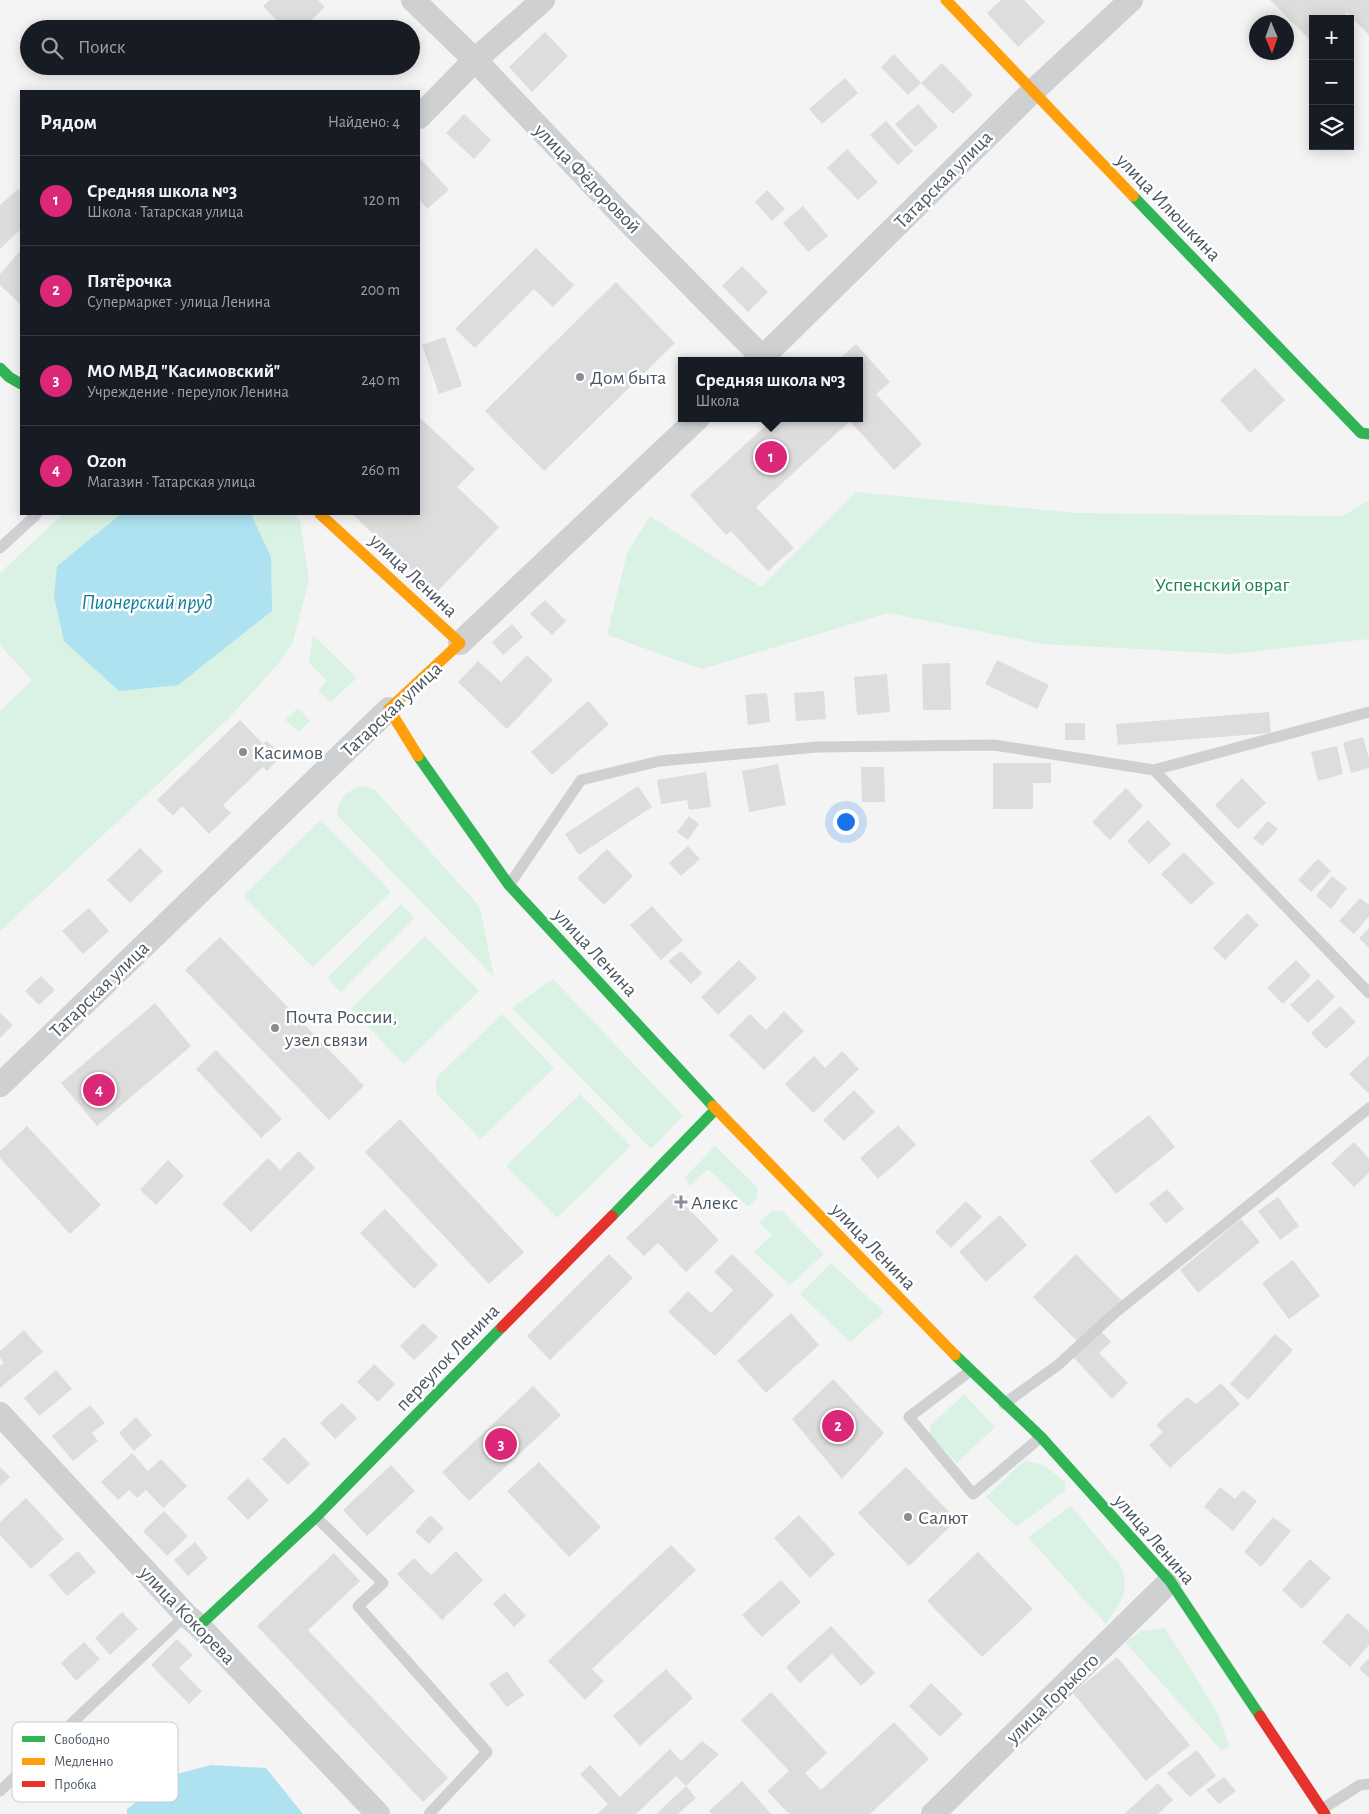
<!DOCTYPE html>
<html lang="ru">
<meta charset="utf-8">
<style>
:root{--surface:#171b24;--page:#20242c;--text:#f1f3f6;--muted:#9ea1a6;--line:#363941;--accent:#db2777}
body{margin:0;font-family:"Alegreya Sans",sans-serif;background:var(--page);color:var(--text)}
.controls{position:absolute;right:15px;top:15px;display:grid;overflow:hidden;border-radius:0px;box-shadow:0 2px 12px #0003}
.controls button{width:45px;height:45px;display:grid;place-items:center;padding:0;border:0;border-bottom:1px solid var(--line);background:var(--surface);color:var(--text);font:25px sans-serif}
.compass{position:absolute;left:1249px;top:15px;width:45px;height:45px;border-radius:50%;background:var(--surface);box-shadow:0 2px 12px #0003;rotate:178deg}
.you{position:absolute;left:845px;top:821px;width:18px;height:18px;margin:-12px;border:4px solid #fff;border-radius:50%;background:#1a73e8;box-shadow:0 0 0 8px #1a73e833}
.badge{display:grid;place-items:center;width:32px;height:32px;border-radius:50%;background:var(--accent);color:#fff;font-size:16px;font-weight:700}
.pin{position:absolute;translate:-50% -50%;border:2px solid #fff;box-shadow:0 1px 5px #0006}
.popup{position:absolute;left:678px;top:357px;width:185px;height:65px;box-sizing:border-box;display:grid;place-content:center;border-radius:0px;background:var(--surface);filter:drop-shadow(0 1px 4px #0005);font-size:16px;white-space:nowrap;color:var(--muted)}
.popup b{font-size:19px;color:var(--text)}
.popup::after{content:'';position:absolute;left:50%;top:100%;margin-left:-10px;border:10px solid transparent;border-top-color:var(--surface)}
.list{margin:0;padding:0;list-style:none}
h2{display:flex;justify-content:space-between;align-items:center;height:65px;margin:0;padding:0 20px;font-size:21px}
h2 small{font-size:16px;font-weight:400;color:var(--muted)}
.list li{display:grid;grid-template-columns:32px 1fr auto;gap:15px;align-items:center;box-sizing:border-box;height:90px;padding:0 20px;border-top:1px solid var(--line)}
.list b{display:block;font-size:19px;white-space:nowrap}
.list p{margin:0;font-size:16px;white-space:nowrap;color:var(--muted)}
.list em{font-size:16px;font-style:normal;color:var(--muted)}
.icon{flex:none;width:28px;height:28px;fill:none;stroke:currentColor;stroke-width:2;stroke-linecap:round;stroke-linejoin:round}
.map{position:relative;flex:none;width:1369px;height:1814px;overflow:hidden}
.search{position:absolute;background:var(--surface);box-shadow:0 2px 12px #0003;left:20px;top:20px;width:400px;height:55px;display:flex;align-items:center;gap:12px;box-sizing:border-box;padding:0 18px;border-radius:28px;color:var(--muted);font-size:19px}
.panel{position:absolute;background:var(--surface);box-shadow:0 2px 12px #0003;left:20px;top:90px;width:400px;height:425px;border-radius:0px}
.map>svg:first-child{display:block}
.green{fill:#d9f2e3}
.water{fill:#aee2f0}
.building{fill:#ddddde}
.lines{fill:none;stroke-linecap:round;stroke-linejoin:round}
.lane{stroke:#ced0d2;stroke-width:11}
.street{stroke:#ced0d2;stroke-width:24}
.fast{stroke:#30b455;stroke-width:11}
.slow{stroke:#ff9f0a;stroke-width:11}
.jam{stroke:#e5322d;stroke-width:11}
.poi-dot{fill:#868d94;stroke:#fff;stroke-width:2}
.labels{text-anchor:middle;stroke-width:5;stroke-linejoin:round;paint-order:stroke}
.street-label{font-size:20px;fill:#4a5661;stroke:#fff}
.poi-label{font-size:20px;fill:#4a5661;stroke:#fff;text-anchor:start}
.park-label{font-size:20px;fill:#17864f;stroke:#fff}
.water-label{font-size:21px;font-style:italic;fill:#0c7c9b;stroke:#fff}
.key{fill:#fff;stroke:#c9ccd0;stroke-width:1}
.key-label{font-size:14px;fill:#4a5661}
</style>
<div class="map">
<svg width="1369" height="1814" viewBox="0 0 1369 1814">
<rect width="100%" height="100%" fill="#f4f4f4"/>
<path class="green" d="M856 492 1077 513 1343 516 1369 500V639L1231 654 1043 644 888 613 702 669 607 635 627 553 650 516 761 587Z
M63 514H294L300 521 309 580 293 642 278 664 230 717 0 931V711L32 680 0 645V573Z
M313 635 357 678 330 702 318 691 327 681 309 663Z
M298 708 310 721 299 732 285 720Z
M360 786 374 789 480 907 494 977 337 815C338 799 345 793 360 786Z
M321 820 391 892 313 967 243 896Z
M401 904 415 918 341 992 327 978Z
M425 936 479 991 404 1064 351 1009Z
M553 979 683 1116 651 1149 512 1008Z
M502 1014 554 1068 480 1139 436 1093V1084L438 1076Z
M580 1094 631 1146 557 1218 506 1166Z
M715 1146 758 1188 757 1198 748 1207 708 1169 690 1186 684 1178Z
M772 1211H782L824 1254 790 1285 754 1252 772 1235 759 1222Z
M831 1263 884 1312 850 1342 800 1294Z
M964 1394 995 1427 957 1463 930 1435V1426Z
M1024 1461 1044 1465 1065 1482V1491L1017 1527 986 1497Z
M1071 1506 1120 1565C1132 1591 1120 1602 1106 1624L1028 1537Z
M1165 1628 1217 1712 1229 1746 1222 1751 1125 1642 1141 1631Z"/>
<path class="water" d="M121 514H251L271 557 272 611 178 685 119 691 64 641 54 596 57 566Z
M211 1765 266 1768 303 1814H127V1809L173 1775Z"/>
<path class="building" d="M270 0H318L325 7 302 29H285L263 6Z
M1001 0H1024L1045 22 1018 47 987 13Z
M1270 0H1369V35L1347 13 1341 19H1313V43Z
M545 32 568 56 532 92 509 67Z
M894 54 921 83 908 95 881 67Z
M942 63 973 95 953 114 921 83Z
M845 78 858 93 822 124 809 109Z
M918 104 938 127 915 147 895 124Z
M464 114 491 140 474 159 446 133Z
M886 121 913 151 898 165 870 135Z
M847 149 878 182 858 200 827 168Z
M419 157 449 190 427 209 419 199Z
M18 189 21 192V229L0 249V205Z
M767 190 785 209 772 221 755 202Z
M803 206 828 236 808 252 783 223Z
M536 248 574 285 553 307 534 289 475 348 455 329Z
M21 250V305L0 285V274Z
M742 266 768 292 748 312 722 286Z
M616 282 675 343 544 471 485 411Z
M445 337 462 386 439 394 422 345Z
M856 344 890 382 876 394 922 444 894 470 850 421 756 507 794 548 768 571 731 531 726 535 690 495 774 418H860V361H837Z
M1255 368 1285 400 1250 433 1220 400Z
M419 417 475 469 457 487 499 527 436 593 352 514H419Z
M545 600 566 621 552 635 530 614Z
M512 624 523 637 503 655 492 642Z
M527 655 553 680 507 729 458 682 478 661 501 682Z
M997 660 1049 685 1037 709 985 684Z
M950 663 951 710H923L922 664Z
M887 674 890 712 857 715 854 677Z
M824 691 826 719 796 721 794 693Z
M767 693 770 722 748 725 745 695Z
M588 701 609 724 552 775 531 752Z
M1269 712 1271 733 1118 745 1116 724Z
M240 720 263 744 267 741 282 756 267 771 263 767 223 805 231 813 209 834 182 806 173 816 157 800Z
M1065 723H1085V740H1065Z
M1363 737 1369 758V768L1351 773 1343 743Z
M1337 746 1343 774 1318 781 1311 752Z
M993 763H1051V783H1033V809H993Z
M778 764 786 805 749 812 742 771Z
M861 767H884L885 802H862Z
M706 772 711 807 689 810 687 800 661 804 657 780Z
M1242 778 1266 803 1238 829 1215 805Z
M638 786 652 807 579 855 565 834Z
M1126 788 1143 806 1110 840 1092 822Z
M689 816 699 824 688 840 677 832Z
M1148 820 1171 844 1149 864 1127 841Z
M1268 821 1278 829 1262 846 1253 838Z
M688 846 700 859 681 876 669 863Z
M140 848 163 871 130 903 107 880Z
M607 849 633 876 604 905 577 878Z
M1184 852 1214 883 1191 905 1161 874Z
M1318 859 1331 871 1311 892 1298 880Z
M1332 876 1347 888 1331 909 1316 896Z
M1360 898 1369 905V916L1354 934 1339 921Z
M652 906 683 940 661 960 630 925Z
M89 908 109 931 83 954 62 931Z
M1247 913 1259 925 1225 960 1213 948Z
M1369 928V948L1359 938Z
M220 937 364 1086 329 1120 185 970Z
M681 951 702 973 691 984 668 961Z
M739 960 757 978 718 1015 701 997Z
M1296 960 1311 976 1283 1004 1267 988Z
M41 976 55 990 39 1005 25 991Z
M1318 979 1335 997 1308 1023 1290 1005Z
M155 1003 191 1046 97 1126 61 1083Z
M1340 1006 1356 1022 1326 1049 1311 1033Z
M784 1011 804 1031 764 1070 729 1035 750 1014 766 1030Z
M0 1013 13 1025 0 1038Z
M216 1050 282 1119 261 1138 196 1069Z
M842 1051 859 1069 813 1113 785 1084 814 1056 825 1068Z
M1369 1055V1094L1349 1074Z
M854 1090 875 1112 844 1141 823 1120Z
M1149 1115 1175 1147 1116 1194 1090 1161Z
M400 1119 524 1252 489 1284 365 1152Z
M898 1125 916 1145 878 1179 860 1158Z
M27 1126 101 1205 70 1234 0 1158V1151Z
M1354 1142 1369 1159V1173L1354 1187 1331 1163Z
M299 1151 315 1168 251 1232 222 1204 268 1158 280 1170Z
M168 1160 184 1176 156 1205 140 1190Z
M1167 1189 1184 1209 1166 1224 1149 1204Z
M673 1193 719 1240 686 1272 658 1243 644 1256 626 1238Z
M1278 1197 1299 1226 1280 1240 1258 1211Z
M966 1201 982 1217 951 1248 935 1232Z
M385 1209 438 1265 414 1289 360 1233Z
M1000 1215 1027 1245 986 1282 959 1252Z
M1241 1219 1260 1242 1198 1293 1180 1270Z
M609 1254 633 1278 550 1360 527 1336Z
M732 1254 774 1295 715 1356 668 1312 688 1291 711 1313 733 1290 714 1272Z
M1076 1254 1123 1302 1080 1344 1033 1297Z
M1293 1260 1320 1296 1289 1319 1262 1283Z
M791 1313 819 1345 766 1393 737 1361Z
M423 1323 438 1337 414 1360 400 1346Z
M24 1330 43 1352 0 1388V1366L4 1363 0 1358V1351Z
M1100 1330 1111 1342 1099 1353 1128 1383 1112 1399 1073 1357Z
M1275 1334 1293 1350 1248 1400 1230 1384Z
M374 1364 395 1384 378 1402 357 1382Z
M56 1370 72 1389 39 1416 24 1398Z
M833 1379 884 1433 842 1479 792 1419Z
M1221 1383 1240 1404 1170 1468 1149 1445 1163 1432 1156 1425 1187 1397 1196 1404Z
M533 1386 561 1415 469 1501 442 1472Z
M342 1403 357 1418 335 1439 320 1423Z
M90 1405 105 1423 92 1433 98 1441 73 1461 52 1436Z
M136 1417 152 1435 134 1451 119 1433Z
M284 1437 310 1464 288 1485 262 1459Z
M132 1453 148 1471 161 1459 187 1486 163 1508 146 1490 137 1498 129 1490 118 1500 101 1482Z
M539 1462 601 1527 569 1557 507 1491Z
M391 1465 415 1491 367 1536 343 1510Z
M0 1467 10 1477 0 1486Z
M906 1467 957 1520 909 1566 858 1513Z
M248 1478 269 1500 248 1520 227 1498Z
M1220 1487 1235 1499 1243 1490 1257 1501 1233 1531 1204 1507Z
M26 1498 64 1539 31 1569 0 1535V1522Z
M164 1511 188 1536 167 1556 143 1531Z
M430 1515 444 1528 429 1544 415 1532Z
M799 1515 835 1554 810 1578 774 1538Z
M1273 1517 1291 1531 1261 1567 1244 1552Z
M195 1542 208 1558 188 1576 174 1560Z
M671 1545 696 1570 592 1669 604 1681 585 1700 548 1661Z
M78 1551 96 1572 67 1596 49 1575Z
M456 1551 483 1580 442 1620 397 1574 414 1558 431 1575Z
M978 1552 1033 1609 982 1657 927 1601Z
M334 1553 360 1581 308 1630 448 1778 423 1802 257 1626Z
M1310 1559 1331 1578 1302 1609 1282 1590Z
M781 1580 801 1602 762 1637 742 1615Z
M505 1593 526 1616 514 1627 493 1604Z
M122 1612 138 1629 110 1655 95 1638Z
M1348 1613 1369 1631V1645L1350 1667 1322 1642Z
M831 1626 875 1673 861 1686 832 1654 800 1683 786 1667Z
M177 1639 193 1655 179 1668 202 1691 189 1704 151 1665Z
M84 1642 100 1659 76 1681 61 1663Z
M1117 1657 1190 1745 1146 1781 1073 1693Z
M1369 1658V1678L1359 1669Z
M666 1669 693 1698 640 1746 613 1716Z
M507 1671 524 1695 507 1707 489 1684Z
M931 1683 963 1714 940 1737 909 1706Z
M771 1692 827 1753 805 1773 821 1790 894 1722 929 1759 870 1814H789L767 1791 789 1771 741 1720Z
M702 1741 719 1754 686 1786 676 1776 636 1814H597L608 1804 580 1774 590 1765 620 1797 670 1749 681 1761Z
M1197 1750 1216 1776 1190 1797 1167 1773Z
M1224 1777 1236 1791 1219 1804 1206 1790Z
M742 1781 771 1814H712L709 1811Z
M1158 1783 1173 1800 1158 1814H1127L1125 1813Z
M686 1786 696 1798 678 1814H656Z"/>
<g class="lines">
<path class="lane" d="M0 548 37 514
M1154 770 1369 712
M509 885 581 780 660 761 818 747 994 745 1154 770 1369 993
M970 1371 909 1417 973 1494 1041 1437
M1004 1404 1058 1365 1116 1312 1369 1108
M316 1517 383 1583 358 1606 487 1752 429 1814
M0 1791 186 1615
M1322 1809 1360 1785 1369 1784"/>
<path class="street" d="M413 0 475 60 620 213 762 357
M419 117 475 60 543 0
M759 361 1031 93 1131 0
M460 643 698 418
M0 1085 389 709
M0 1414 186 1615 199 1626 378 1814
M933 1814 1170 1581"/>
<path class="fast" d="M1133 196 1361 433 1369 434
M0 368 9 377 21 384
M418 756 509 885 713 1106
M612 1216 716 1109
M955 1355 1041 1437 1170 1581 1260 1716
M199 1626 316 1517 502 1327"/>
<path class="slow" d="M946 0 1133 196
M320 514 460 643 389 709 418 756
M713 1106 955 1355"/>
<path class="jam" d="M502 1327 612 1216
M1260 1716 1325 1814"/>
</g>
<g class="poi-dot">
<circle cx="580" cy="377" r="5"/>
<circle cx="243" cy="752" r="5"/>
<circle cx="275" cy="1028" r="5"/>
<path d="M678.5 1194.5h5v5h5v5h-5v5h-5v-5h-5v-5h5z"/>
<circle cx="908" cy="1517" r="5"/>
</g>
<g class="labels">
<g class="street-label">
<text transform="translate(588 178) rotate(46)" y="7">улица Фёдоровой</text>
<text transform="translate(943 179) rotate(-45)" y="7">Татарская улица</text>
<text transform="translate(1169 207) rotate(46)" y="7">улица Илюшкина</text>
<text transform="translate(414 575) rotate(43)" y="7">улица Ленина</text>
<text transform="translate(391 709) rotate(-43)" y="7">Татарская улица</text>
<text transform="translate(596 952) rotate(47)" y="7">улица Ленина</text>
<text transform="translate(99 989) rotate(-44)" y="7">Татарская улица</text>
<text transform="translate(874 1246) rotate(46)" y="7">улица Ленина</text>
<text transform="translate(447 1357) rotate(-46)" y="7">переулок Ленина</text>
<text transform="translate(1155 1539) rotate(49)" y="7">улица Ленина</text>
<text transform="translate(188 1615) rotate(46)" y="7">улица Кокорева</text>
<text transform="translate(1052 1698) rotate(-44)" y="7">улица Горького</text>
</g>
<g class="poi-label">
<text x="590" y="384">Дом быта</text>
<text x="253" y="759">Касимов</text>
<text x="285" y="1023">Почта России,<tspan x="285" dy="23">узел связи</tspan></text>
<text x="691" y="1209">Алекс</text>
<text x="918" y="1524">Салют</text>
</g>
<g class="park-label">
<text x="1222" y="591">Успенский овраг</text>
</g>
<g class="water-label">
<text x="147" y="609">Пионерский пруд</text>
</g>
</g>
<rect x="12" y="1722" width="166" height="80" rx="8" class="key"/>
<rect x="22" y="1736" width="23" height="6" fill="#30b455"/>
<rect x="22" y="1758" width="23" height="7" fill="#ff9f0a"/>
<rect x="22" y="1781" width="23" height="6" fill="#e5322d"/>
<g class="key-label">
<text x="54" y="1744">Свободно</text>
<text x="54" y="1766">Медленно</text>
<text x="54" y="1789">Пробка</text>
</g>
</svg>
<div class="controls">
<button>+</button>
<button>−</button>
<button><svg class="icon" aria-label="layers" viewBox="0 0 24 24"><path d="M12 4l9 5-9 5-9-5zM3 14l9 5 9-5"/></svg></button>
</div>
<svg class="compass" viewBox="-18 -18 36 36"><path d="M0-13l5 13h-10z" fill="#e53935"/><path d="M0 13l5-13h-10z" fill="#9ea1a6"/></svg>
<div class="you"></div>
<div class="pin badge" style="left:771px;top:457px">1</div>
<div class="popup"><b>Средняя школа №3</b>Школа</div>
<div class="pin badge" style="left:838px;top:1426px">2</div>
<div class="pin badge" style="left:501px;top:1444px">3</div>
<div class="pin badge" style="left:99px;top:1090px">4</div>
<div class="search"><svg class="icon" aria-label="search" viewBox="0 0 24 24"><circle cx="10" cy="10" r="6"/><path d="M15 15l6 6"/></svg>Поиск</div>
<section class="panel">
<h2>Рядом<small>Найдено: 4</small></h2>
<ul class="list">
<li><span class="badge">1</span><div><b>Средняя школа №3</b><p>Школа · Татарская улица</p></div><em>120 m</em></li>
<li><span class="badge">2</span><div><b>Пятёрочка</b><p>Супермаркет · улица Ленина</p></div><em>200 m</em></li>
<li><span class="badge">3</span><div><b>МО МВД &quot;Касимовский&quot;</b><p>Учреждение · переулок Ленина</p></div><em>240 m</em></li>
<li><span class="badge">4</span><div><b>Ozon</b><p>Магазин · Татарская улица</p></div><em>260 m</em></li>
</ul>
</section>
</div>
